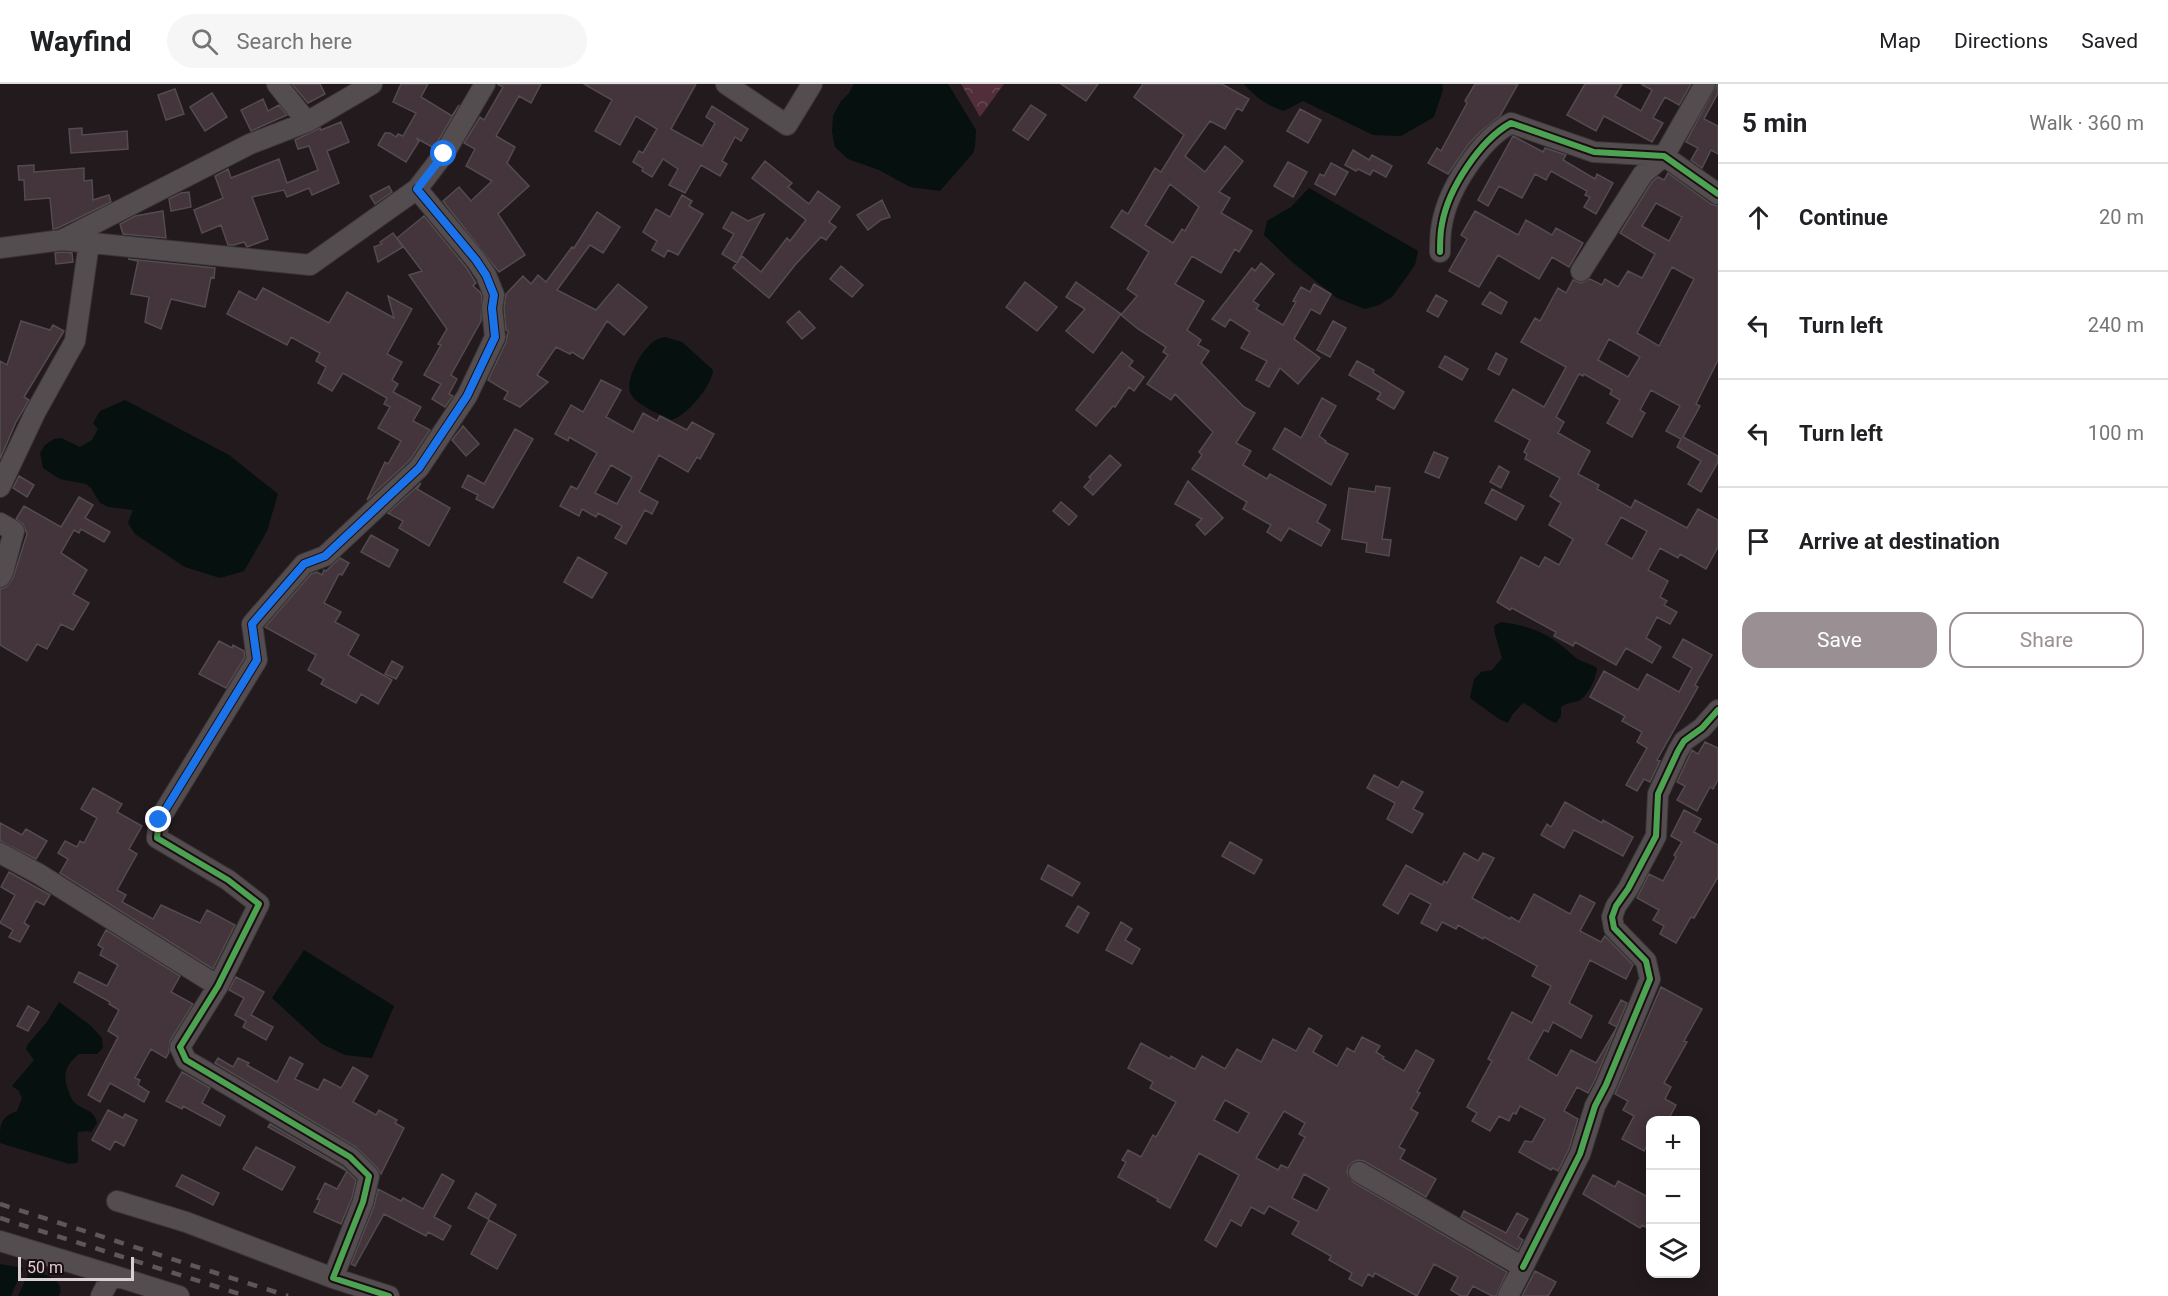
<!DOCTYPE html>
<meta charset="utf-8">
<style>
:root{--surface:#fff;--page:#f6f6f6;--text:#202124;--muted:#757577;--line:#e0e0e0;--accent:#9a9093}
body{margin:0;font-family:Roboto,sans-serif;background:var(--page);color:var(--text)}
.controls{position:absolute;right:18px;bottom:18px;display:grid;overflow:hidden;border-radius:12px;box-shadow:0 3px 15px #0003}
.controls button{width:54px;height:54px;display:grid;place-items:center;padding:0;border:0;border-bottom:2px solid var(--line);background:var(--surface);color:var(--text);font:30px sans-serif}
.scale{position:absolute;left:18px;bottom:15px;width:116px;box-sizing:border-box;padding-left:6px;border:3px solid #dacfd2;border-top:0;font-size:16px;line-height:21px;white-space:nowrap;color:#dacfd2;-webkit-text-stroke:4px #1c0d13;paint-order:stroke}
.stop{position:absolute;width:18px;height:18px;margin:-14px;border:4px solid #1a73e8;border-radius:50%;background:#fff}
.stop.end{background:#1a73e8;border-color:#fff;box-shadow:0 2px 6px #0008}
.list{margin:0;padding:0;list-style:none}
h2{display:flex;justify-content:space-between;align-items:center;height:78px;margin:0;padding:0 24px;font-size:26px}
h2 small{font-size:20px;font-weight:400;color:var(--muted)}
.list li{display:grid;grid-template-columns:39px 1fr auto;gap:18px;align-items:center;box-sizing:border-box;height:108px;padding:0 24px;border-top:2px solid var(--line)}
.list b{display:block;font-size:22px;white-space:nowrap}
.list em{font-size:20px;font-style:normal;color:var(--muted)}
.actions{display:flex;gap:12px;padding:18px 24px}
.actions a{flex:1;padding:14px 0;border:2px solid var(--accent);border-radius:18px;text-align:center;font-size:21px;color:var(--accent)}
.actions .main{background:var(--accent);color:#fff}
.icon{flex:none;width:33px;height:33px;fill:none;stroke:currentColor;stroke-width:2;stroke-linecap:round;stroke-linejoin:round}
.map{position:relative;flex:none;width:1718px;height:1212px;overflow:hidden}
header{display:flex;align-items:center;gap:36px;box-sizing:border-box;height:84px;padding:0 30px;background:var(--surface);border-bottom:2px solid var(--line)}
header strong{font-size:28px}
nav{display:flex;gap:33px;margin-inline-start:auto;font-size:21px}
.search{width:420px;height:54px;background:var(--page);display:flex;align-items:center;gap:15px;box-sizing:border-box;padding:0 21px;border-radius:33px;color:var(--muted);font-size:22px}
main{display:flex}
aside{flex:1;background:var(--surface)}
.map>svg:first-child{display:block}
.park{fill:url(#park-crowns)}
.water{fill:#06100e}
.building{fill:#44343b;stroke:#534c4e;stroke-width:1.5;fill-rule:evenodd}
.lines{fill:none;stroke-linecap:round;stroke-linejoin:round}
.minor-casing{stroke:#3c3638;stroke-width:22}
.minor{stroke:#544d4f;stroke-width:20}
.rail{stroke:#5e5759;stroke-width:4.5;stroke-dasharray:10 10;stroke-linecap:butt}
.cycleway-casing{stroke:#1c0d13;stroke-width:10}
.cycleway{stroke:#4ca352;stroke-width:6}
.route{stroke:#1a73e8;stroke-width:8}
</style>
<header>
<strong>Wayfind</strong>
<div class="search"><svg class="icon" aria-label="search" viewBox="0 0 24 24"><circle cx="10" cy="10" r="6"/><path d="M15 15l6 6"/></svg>Search here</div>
<nav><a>Map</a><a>Directions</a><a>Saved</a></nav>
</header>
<main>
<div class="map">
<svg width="1718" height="1212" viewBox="0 0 1718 1212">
<defs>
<pattern id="park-crowns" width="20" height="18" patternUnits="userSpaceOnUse" patternTransform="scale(1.5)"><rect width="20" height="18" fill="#522d3a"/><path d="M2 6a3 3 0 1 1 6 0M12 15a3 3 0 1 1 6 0" fill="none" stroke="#6a4a56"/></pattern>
</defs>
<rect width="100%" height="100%" fill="#221a1d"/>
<path class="park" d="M961 0H1004L980 33Z"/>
<path class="water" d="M854 0H948L976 46 975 62 973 69 940 107 910 103 879 86 848 75 835 63 832 48 833 32 841 17 849 9Z
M1244 0H1442L1443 6 1434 33 1401 52 1373 51 1303 17 1284 27C1268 22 1255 13 1244 0Z
M1309 104 1418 167 1415 181 1392 213 1379 221 1365 225 1337 214 1292 178 1264 151 1267 137 1291 123Z
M665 253 682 258 713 286C712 302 687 331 672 336 660 330 640 323 632 312 622 298 643 263 656 256 657 255 664 253 665 253Z
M125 316 229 371 278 410 267 447 244 487 220 494 185 483 135 450 128 439 133 426 109 423 100 419 91 404 86 400 60 395 43 384 40 369 45 361 54 355 61 354 80 363 92 356 98 345 93 339 100 327Z
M1501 538C1524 541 1544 547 1562 562 1567 566 1571 570 1576 574 1583 579 1590 579 1597 584 1596 594 1589 610 1580 616 1574 619 1568 618 1561 623V632L1556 639C1543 634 1535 624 1523 619L1512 631 1508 639 1499 635 1470 614 1474 595 1481 588 1492 586 1502 574 1495 550 1494 542Z
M304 866 394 922 372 974 345 971 322 960 272 914Z
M59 918 90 941 102 954 103 964 97 970H79C65 981 62 992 69 1008 69 1009 72 1016 73 1017 82 1027 94 1024 97 1039L91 1048 86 1047 78 1048C76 1059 80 1072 77 1079L69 1080 0 1059C0 1039 0 1034 17 1027L22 1014 18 1006 12 1002 34 976 26 965 28 960 47 938Z
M0 1180 23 1184 11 1212H0Z
M32 1186C45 1191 66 1195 59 1212H18L29 1188Z"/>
<path class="building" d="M292 0H320L325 10 308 19Z
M401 0H428L421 13 452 32 459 21 434 64 416 54 419 57 406 78 378 61 385 49H390L396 53 398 50 403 52 416 29 393 18Z
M497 0H541L531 19 519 12 496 52 515 63 507 79 529 102 498 130 525 171 499 188 443 117 459 103 471 117 492 97 466 82 475 65 464 59 480 33 484 36 503 3Z
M584 0H696L671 45 702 62 715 39 706 33 712 22 748 45 741 57 735 53 722 77 727 80 720 92 701 81 685 109 669 101 678 85 663 75 652 93 642 87 643 84 633 78 639 67 643 69 657 45 636 32 620 61 595 47 612 16Z
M1061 0H1098L1086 17Z
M1143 0H1222L1249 15 1242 27 1237 24 1225 45 1210 37 1185 72 1205 88 1225 62 1243 77 1219 108 1230 114 1221 129 1252 147 1239 168 1235 165 1221 189 1192 172 1175 200 1204 217 1187 246 1201 256 1198 261 1209 267 1201 279 1244 323 1255 329 1236 359 1251 367 1243 381 1267 395 1270 390 1326 421 1317 438 1330 446 1321 462 1289 444 1281 457 1267 448 1271 441 1243 425 1247 418 1192 385 1202 371 1199 368 1213 348 1175 310 1171 316 1147 300 1168 271 1163 268 1166 263 1138 245 1121 231 1137 212 1127 205 1149 168 1111 143 1122 126 1128 130 1155 84 1161 88 1184 51 1134 13ZM1170 100 1199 123 1185 147 1182 145 1173 159 1145 141Z
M1475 0H1518L1500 32 1480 48 1468 61 1448 90 1428 79 1437 64 1441 67 1467 19 1465 17Z
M1585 0H1622L1615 12 1641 27 1652 6 1641 0H1691L1679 21 1665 13 1653 34 1663 39 1652 58 1604 32 1596 47 1567 31Z
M1717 0 1718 9 1704 35 1718 42V70L1711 66 1702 84 1691 76 1698 64 1686 58Z
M175 5 184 30 166 36 158 11Z
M212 9 227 33 205 47 190 23Z
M263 15 268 27 279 21 287 31 251 47 241 26Z
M1031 21 1046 31 1028 56 1013 46Z
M1300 25 1321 36 1308 59 1287 47Z
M341 38 349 58 327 67 339 99 312 111 309 104 287 113 284 106 252 113 268 155 247 163 244 158 234 161H228L221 141 202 149 194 126 223 114 215 92 228 85 231 94 279 75 287 99 318 86 309 62 298 65 295 56 320 44 321 46Z
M82 44V51L127 47 128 65 71 69 69 45Z
M1513 52 1543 68 1545 64 1566 71 1563 76 1595 95 1597 90 1613 99 1596 130 1584 123 1590 113 1585 111 1587 107 1551 87 1546 96 1535 90 1522 114 1499 102 1488 122 1478 116Z
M1353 66 1369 76 1372 71 1392 82 1386 93 1373 86 1370 91 1358 85 1356 87 1345 81Z
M765 77 792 99 788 103 809 120 818 107 840 123 829 138 836 143 826 156 821 153 795 181 769 214 733 184 742 172 761 188 787 154 790 157 806 136 752 94Z
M1288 78 1307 88 1293 113 1274 102Z
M1331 79 1348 88 1335 111 1315 100 1320 90 1324 92Z
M34 81V88L84 84V97L92 96 93 116 109 111 111 118 58 144 53 145 50 114 25 116 24 96H19L18 82Z
M1668 89 1711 120 1718 122V276L1696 320 1700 322 1683 353 1718 372V378L1701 408 1688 400 1701 377 1677 363 1681 355 1666 347 1680 322 1651 306 1640 326 1645 329 1632 353 1607 339 1620 316 1610 310 1612 306 1584 290 1583 292 1579 290 1556 333 1564 338 1558 349 1590 367 1578 390 1599 401 1597 405 1631 424 1635 416 1687 444 1698 425 1718 436V463L1706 485 1680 470 1678 474 1660 464 1648 486 1668 497 1660 513 1667 517 1664 521 1677 528 1670 540 1657 533 1646 554 1661 563 1652 579 1626 564 1616 581 1575 558 1573 562 1554 552 1556 548 1512 524 1510 526 1497 518 1521 473 1539 483 1545 473 1559 481 1573 455 1549 441 1561 419 1550 412 1560 394 1525 375 1527 370 1524 368 1530 356 1495 337 1513 305 1544 323 1566 283 1521 258 1535 234 1540 237 1558 204 1566 209 1573 196 1581 199 1590 195 1602 201 1605 195 1618 203 1628 187 1642 194 1655 170 1620 149 1652 98 1658 93 1664 96ZM1656 119 1682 133 1669 157 1642 142ZM1672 183 1694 195 1659 262 1637 249ZM1609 255 1640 273 1628 293 1598 276ZM1621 433 1647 447 1632 475 1606 460Z
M389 102 392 108 375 120 370 112Z
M189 108 191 123 171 127 169 115 181 109Z
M682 111 692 117 689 122 703 130 678 171 668 166 664 173 652 166 657 157 643 148 656 125 670 133Z
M882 116 890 133 881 136 868 146 857 131Z
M163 127 166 154 123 150 120 140 135 132Z
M1475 127 1518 151 1526 136 1552 151 1556 144 1583 159 1569 183 1552 173 1539 195 1498 171 1479 203 1449 187 1467 155 1461 151Z
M597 128 620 143 603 169 590 161 557 206 596 226 618 200 647 223 624 251 607 237 583 275 572 268 570 270 556 263 537 291 548 298 520 323 504 315 508 308 488 296 506 258 508 247 506 246 504 224 506 210 523 192 531 200 538 191 546 198 572 163 574 164Z
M732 128 748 137 764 130 737 179 722 170 734 150 723 144Z
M424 132 466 183 476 199 473 202 480 208 482 212 481 237 451 291 457 295 449 310 453 312 445 323 432 315 441 300 424 291 441 261 438 260 447 245 409 191 422 187 397 154Z
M393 149 403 163 378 178 374 163 382 160 380 158Z
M62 168 72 169 73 178 56 180 55 169Z
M128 175 215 184 214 194 211 193 205 223 171 215 161 245 145 238 149 213 131 210 138 177Z
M1261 179 1274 190 1253 217 1259 221 1256 225 1283 241 1296 218 1293 217 1301 203 1310 208 1314 200 1331 210 1320 230 1311 225 1294 255 1320 274 1298 300 1280 284 1269 303 1256 296 1267 277 1241 264 1250 248 1230 235 1225 243 1212 235 1252 184 1255 187Z
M841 182 863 201 852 213 830 195Z
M1025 198 1057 223 1037 247 1006 223Z
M1076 198 1121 230 1093 269 1066 247 1085 225 1066 213Z
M263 204 329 239 347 208 394 234 388 212 412 225 387 270 402 278 392 296 398 300 393 308 421 323 413 337 430 346 410 376 367 416 385 378 388 380 401 357 378 344 390 323 384 320 387 314 343 289 332 307 318 299 326 283 316 277 320 269 291 253 287 261 227 230 239 207 256 216Z
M1490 208 1507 218 1501 230 1482 220Z
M1436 211 1447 217 1438 233 1427 227Z
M799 227 815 244 802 255 787 238Z
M21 237 50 246 53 241 64 247 24 313 29 316 16 338 0 375V277L7 281Z
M1333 237 1346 244 1330 273 1317 266Z
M1122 268 1133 277 1129 282 1144 293 1134 307 1129 303 1115 323 1113 322 1096 342 1076 326Z
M1496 269 1507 275 1499 291 1488 285Z
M1445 272 1468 285 1462 296 1439 283Z
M1357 277 1374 286 1373 289 1404 308 1394 325 1377 315 1381 309 1349 291Z
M601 296 621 306 606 333 633 348 643 329 657 337 660 332 687 346 692 338 714 350 700 375 697 373 688 388 659 371 639 408 658 418 652 430 645 426 626 460 615 454 622 442 598 429 596 433 582 425 579 432 560 422 571 402 577 405 597 369 569 353 568 357 555 350 571 321 583 328ZM611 381 632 393 617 420 595 409Z
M1322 314 1336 322 1319 352 1326 357 1325 358 1348 370 1331 401 1273 365 1285 344 1301 354Z
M463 342 479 360 466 372 452 356Z
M515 345 533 355 493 424 476 415 478 411 462 403 468 391 484 400Z
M1434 368 1448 374 1439 394 1425 388Z
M1110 371 1121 381 1093 411 1084 403 1091 395 1089 393Z
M1499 382 1509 388 1501 404 1490 398Z
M19 392 34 401 27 413 13 404Z
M1188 397 1223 434 1205 451 1196 441 1202 435 1175 420Z
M421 399 417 405 450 424 429 462 399 444 403 437 388 429Z
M1376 402 1390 404 1382 455 1391 456 1389 472 1366 468 1367 459 1342 455 1349 404 1375 408Z
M1492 405 1524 422 1516 436 1485 419Z
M79 413 93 421 85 434 110 448 104 458 81 445 79 449 74 446 61 469 87 486 73 510 89 519 73 546 61 540 47 565 37 560 27 577 0 561V505L6 503 13 494 27 450 23 440 16 435 24 422 61 443Z
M1061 418 1077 432 1069 441 1053 427Z
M371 451 398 466 389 483 361 468Z
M578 473 607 489 592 514 564 498Z
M340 474 349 479 342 491 339 490 324 519 341 528 335 538 359 551 348 571 392 596 378 620 361 610 356 619 321 600 324 595 308 586 316 571 265 543 311 490 317 488 322 491 324 486 326 487Z
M1683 555 1712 571 1695 601 1698 603 1657 676 1660 677 1650 698 1644 695 1637 707 1626 701 1647 664 1637 658 1642 648 1622 637 1625 632 1590 613 1604 587 1638 606 1647 590 1679 608 1692 584 1673 573Z
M219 557 232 564 233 561 244 567 245 573 226 604 199 590Z
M392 577 403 583 396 595 385 590Z
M1705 658 1718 664V696L1713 705 1710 703 1697 727 1677 716 1685 702 1677 698 1692 666 1698 670Z
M1374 691 1398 704 1402 697 1423 708 1413 725 1423 730 1412 749 1387 735 1395 719 1367 704Z
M93 704 122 720 117 728 142 742 129 765 137 770 117 806 126 811 122 818 153 835 161 821 200 839 207 826 235 841 213 885 60 789 68 775 58 769 65 757 77 763 80 757 84 759 97 734 81 725Z
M1565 718 1602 739 1603 736 1633 753 1623 772 1574 746 1564 764 1541 751 1547 740 1551 743Z
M1684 726 1701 735 1694 748 1718 761V793L1694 834 1691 833 1676 859 1660 850 1664 842 1653 836 1659 826 1637 814 1649 790 1663 797 1676 773 1674 771 1682 758 1671 752Z
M0 739 22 751 26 745 47 757 36 775 0 757Z
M1230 758 1262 776 1254 790 1222 772Z
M1464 769 1478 777 1483 769 1494 774 1472 814 1510 835 1511 833 1519 838 1534 810 1570 830 1580 811 1595 819 1580 847 1601 858 1605 852 1633 881 1626 895 1590 876 1569 919 1592 932 1581 954 1553 938 1548 948 1544 946 1528 975 1557 992 1571 966 1596 979 1617 943 1609 939 1621 916 1627 919 1595 996 1588 1009 1577 1003 1564 1027 1578 1035 1569 1065 1558 1087 1553 1084 1551 1086 1519 1068 1525 1057 1532 1058 1545 1035 1520 1022 1516 1030 1513 1029 1509 1037 1499 1032 1490 1047 1472 1037 1477 1029 1467 1023 1492 977 1488 975 1512 928 1532 939 1551 902 1532 892 1537 882 1484 853 1483 855 1458 841 1456 845 1442 838 1437 847 1421 839 1431 820 1410 809 1398 830 1383 821 1406 781 1442 801 1444 797 1447 799Z
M1048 781 1080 799 1072 812 1041 795Z
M9 788 50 811 44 821 36 817 24 839 29 842 20 858 9 853 13 846 0 839 15 811 1 803Z
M1078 822 1089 829 1078 849 1066 842Z
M1121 838 1132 845 1125 856 1140 865 1132 880 1106 866Z
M106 846 180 892 171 908 193 920 170 957 169 968 166 974 151 965 135 994 140 996 138 1001 149 1008 144 1018 110 999 100 1018 88 1011 118 953 108 947 119 926 109 920 110 918 74 898 79 888 107 902 118 881 100 871 103 864 98 861Z
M236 893 264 908 251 931 273 943 266 956 243 943 246 937 235 931 244 914 229 906Z
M1661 903 1702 925 1684 957 1687 958 1664 999 1671 1003 1665 1015 1676 1021 1668 1036H1650V1056L1644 1067 1622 1055 1634 1032 1623 1026 1628 1017 1615 1010Z
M28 922 39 928 28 947 17 942Z
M1309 944 1322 952 1313 968 1337 982 1347 964 1354 968 1362 953 1380 962 1376 968 1384 973 1383 975 1404 987 1416 966 1434 976 1417 1008 1420 1009 1411 1025 1418 1029 1399 1063 1405 1066 1400 1075 1436 1095 1426 1113 1364 1077 1358 1076 1353 1078 1348 1083 1347 1089 1353 1098 1507 1188 1496 1212H1492L1473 1202 1467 1212H1461L1451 1206 1458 1193 1434 1180 1417 1212 1375 1189 1373 1193 1368 1190 1362 1202 1349 1195 1352 1189 1329 1176 1331 1172 1292 1150 1299 1138 1269 1122 1264 1130 1251 1123 1241 1142 1231 1136 1216 1163 1205 1156 1239 1091 1199 1069 1170 1124 1157 1117 1158 1115 1118 1093 1126 1078 1122 1076 1128 1066 1141 1073 1153 1051 1156 1053 1176 1018 1150 1004 1153 998 1128 984 1141 959 1170 975 1171 972 1192 984 1195 985 1202 972 1225 985 1237 965 1261 978 1273 955 1296 967ZM1225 1016 1249 1029 1238 1049 1214 1036ZM1284 1027 1305 1039 1299 1050 1305 1053 1288 1084 1281 1081 1278 1086 1256 1074ZM1304 1090 1329 1104 1317 1127 1292 1114Z
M290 973 303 980 295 995 318 1006 324 995 341 1004 353 983 368 992 353 1018 376 1031 379 1026 397 1036 395 1039 404 1044 381 1090 377 1084 356 1063 215 979 218 974 233 983 238 974 249 979 247 981 277 998Z
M182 988 210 1004 202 1019 225 1032 220 1042 183 1022 182 1025 166 1017Z
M108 1026 123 1034 125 1030 137 1036 124 1062 115 1057 110 1066 92 1056Z
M270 1040 343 1083 356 1096 352 1114 341 1140 314 1128 320 1116 317 1115 325 1099 337 1105 347 1087 268 1043Z
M256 1063 295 1083 282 1106 243 1085Z
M442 1090 454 1097 434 1133 451 1142 443 1156 428 1148 426 1152 384 1130 355 1182 351 1180 374 1122 378 1105 401 1117 403 1114 423 1125Z
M182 1091 219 1109 213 1121 176 1102Z
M1593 1091 1615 1103 1618 1097 1650 1114V1145L1642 1141 1640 1144 1583 1110Z
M476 1109 496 1121 488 1135 468 1124Z
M1464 1127 1506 1149 1517 1129 1528 1135 1518 1153 1523 1156 1518 1166 1461 1133Z
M489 1136 516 1151 497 1185 471 1170Z
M1535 1187 1556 1198 1548 1212H1522Z"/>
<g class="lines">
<g class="minor-casing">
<path id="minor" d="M277 0 307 38
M726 0 787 41 812 0
M62 156 250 60 307 38 372 0
M0 164 62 156 310 181 417 105 444 70 485 0
M1440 168C1440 159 1440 149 1442 140 1448 105 1480 56 1511 39L1594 68 1664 72 1718 110
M1581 187 1643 90 1664 72 1705 0
M0 403 35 329 75 257 89 159
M0 439 14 447 3 488 0 493
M0 769 39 790 218 902
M1359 1088 1523 1183 1508 1212
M117 1117 186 1138 333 1194
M0 1157 112 1191 101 1212
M1523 1183 1580 1070 1595 1022 1606 1001 1650 895 1646 877 1614 844 1612 833 1616 822 1628 805 1656 752 1658 710 1678 667 1684 657 1702 644 1718 626
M112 1191 179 1212
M389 1212 333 1194 363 1118 369 1092 350 1073 186 976 180 963 218 902 259 820 228 796 157 754 159 736 257 576 252 540 304 480 325 472 419 384 467 312 495 253 492 224 494 211 486 191 476 176 417 105"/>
</g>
<use href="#minor" class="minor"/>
<path class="rail" d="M0 1120 288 1212
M0 1134 246 1212"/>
<g class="cycleway-casing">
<path id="cycleway" d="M1440 168C1440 159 1440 149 1442 140 1448 105 1480 56 1511 39L1594 68 1664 72 1718 110
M1523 1183 1580 1070 1595 1022 1606 1001 1650 895 1646 877 1614 844 1612 833 1616 822 1628 805 1656 752 1658 710 1678 667 1684 657 1702 644 1718 626
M389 1212 333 1194 363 1118 369 1092 350 1073 186 976 180 963 218 902 259 820 228 796 157 754 159 736 257 576 252 540 304 480 325 472 419 384 467 312 495 253 492 224 494 211 486 191 476 176 417 105"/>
</g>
<use href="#cycleway" class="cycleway"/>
</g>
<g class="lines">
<path class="route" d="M159 736 257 576 252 540 304 480 325 472 419 384 467 312 495 253 492 224 494 211 486 191 476 176 417 105 444 70"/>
</g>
</svg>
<div class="controls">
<button>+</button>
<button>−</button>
<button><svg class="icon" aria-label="layers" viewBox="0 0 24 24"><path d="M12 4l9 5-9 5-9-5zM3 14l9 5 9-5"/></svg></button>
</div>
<div class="scale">50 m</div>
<div class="stop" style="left:444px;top:70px"></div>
<div class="stop end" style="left:159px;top:736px"></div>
</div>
<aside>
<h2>5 min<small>Walk · 360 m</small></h2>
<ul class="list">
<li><svg class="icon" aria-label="ahead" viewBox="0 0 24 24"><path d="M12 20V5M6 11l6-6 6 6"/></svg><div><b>Continue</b></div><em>20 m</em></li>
<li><svg class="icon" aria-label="left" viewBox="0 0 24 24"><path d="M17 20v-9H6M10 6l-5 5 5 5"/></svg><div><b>Turn left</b></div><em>240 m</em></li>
<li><svg class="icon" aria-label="left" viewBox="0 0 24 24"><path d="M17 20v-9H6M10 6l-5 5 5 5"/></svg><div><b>Turn left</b></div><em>100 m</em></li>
<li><svg class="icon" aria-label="arrive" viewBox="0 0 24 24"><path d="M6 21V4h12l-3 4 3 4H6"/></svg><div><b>Arrive at destination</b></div></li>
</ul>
<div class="actions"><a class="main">Save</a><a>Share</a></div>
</aside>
</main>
